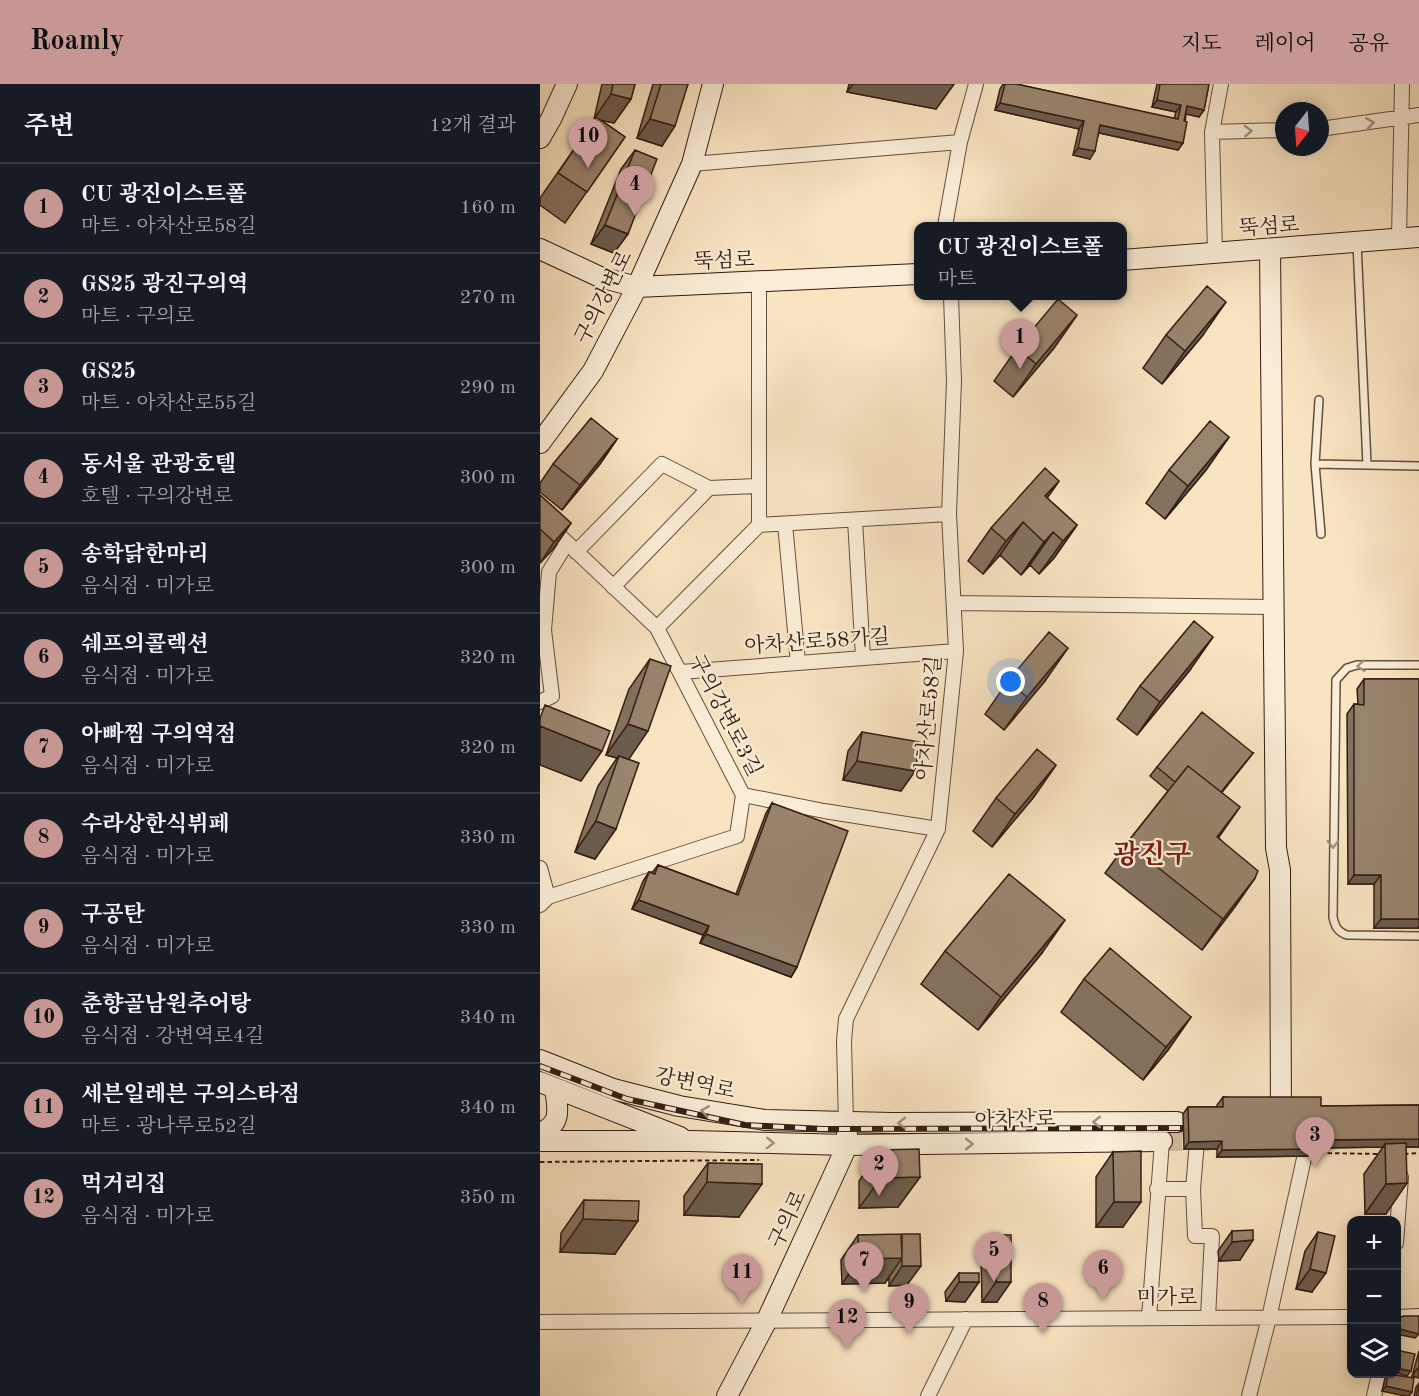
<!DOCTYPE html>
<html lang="ko">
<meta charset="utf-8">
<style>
:root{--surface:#171b24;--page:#20242c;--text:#f1f3f6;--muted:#9ea1a6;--line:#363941;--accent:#c59692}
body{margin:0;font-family:"Old Standard TT","Noto Serif KR",serif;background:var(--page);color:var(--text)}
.controls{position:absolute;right:18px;bottom:18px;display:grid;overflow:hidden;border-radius:12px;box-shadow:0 3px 15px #0003}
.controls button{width:54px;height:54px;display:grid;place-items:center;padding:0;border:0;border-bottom:2px solid var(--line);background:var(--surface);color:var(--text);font:30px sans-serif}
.compass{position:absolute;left:735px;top:18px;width:54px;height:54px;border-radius:50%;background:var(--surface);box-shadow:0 3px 15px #0003;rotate:197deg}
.you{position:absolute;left:471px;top:598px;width:21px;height:21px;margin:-15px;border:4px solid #fff;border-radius:50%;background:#1a73e8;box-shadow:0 0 0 9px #1a73e833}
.badge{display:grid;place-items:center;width:39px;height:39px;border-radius:50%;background:var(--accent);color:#111;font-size:20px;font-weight:700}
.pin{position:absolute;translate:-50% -50px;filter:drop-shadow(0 2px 3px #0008)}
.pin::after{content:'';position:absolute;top:32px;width:21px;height:18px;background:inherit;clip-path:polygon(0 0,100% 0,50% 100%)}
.popup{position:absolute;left:374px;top:138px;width:213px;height:78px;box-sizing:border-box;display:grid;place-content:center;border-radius:12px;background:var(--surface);filter:drop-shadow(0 2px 4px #0005);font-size:20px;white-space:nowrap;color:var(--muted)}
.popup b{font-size:22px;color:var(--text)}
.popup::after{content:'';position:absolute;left:50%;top:100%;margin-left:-12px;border:12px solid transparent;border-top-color:var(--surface)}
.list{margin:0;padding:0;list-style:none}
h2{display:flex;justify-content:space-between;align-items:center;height:78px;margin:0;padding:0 24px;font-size:26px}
h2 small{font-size:20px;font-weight:400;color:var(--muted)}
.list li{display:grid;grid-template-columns:39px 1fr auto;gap:18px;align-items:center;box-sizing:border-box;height:90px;padding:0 24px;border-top:2px solid var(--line)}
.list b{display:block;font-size:22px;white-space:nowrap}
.list p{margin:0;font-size:20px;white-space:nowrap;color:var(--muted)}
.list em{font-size:20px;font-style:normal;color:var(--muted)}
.icon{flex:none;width:33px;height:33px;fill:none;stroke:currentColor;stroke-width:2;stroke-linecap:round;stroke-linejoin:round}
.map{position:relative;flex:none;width:879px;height:1312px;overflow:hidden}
header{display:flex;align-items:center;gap:36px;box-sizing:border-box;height:84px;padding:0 30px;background:var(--accent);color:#111}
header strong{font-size:28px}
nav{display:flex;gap:33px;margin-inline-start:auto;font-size:21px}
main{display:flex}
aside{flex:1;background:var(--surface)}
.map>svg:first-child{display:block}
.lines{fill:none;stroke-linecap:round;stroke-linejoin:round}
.secondary-tunnel{stroke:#d1bc9f;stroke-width:20;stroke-dasharray:20 10;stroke-linecap:butt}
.lane-casing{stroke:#644e3e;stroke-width:10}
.street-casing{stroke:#644e3e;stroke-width:16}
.secondary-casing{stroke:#321c12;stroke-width:22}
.path{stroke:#321c12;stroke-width:2;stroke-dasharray:4.5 3;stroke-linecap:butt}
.lane{stroke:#fbedd7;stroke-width:7}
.street{stroke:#fbedd7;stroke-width:14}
.secondary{stroke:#fbedd7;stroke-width:20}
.rail-casing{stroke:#321c12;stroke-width:6}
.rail{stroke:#fbedd7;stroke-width:4;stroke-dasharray:11;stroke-linecap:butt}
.wall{fill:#84725f;stroke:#321c12;stroke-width:1.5}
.shaded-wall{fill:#6b5c4d;stroke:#321c12;stroke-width:1.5}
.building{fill:#99846e;stroke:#321c12;stroke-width:1.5}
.oneway{stroke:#a18f7e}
.labels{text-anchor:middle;stroke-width:4.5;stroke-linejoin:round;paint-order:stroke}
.street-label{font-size:21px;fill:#321c12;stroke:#fbedd7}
.district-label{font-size:27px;font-weight:bold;fill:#7a1f14;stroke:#fbedd7}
</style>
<header>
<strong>Roamly</strong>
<nav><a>지도</a><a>레이어</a><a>공유</a></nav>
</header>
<main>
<aside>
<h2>주변<small>12개 결과</small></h2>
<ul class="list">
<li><span class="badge">1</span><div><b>CU 광진이스트폴</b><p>마트 · 아차산로58길</p></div><em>160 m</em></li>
<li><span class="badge">2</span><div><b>GS25 광진구의역</b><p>마트 · 구의로</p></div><em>270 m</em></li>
<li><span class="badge">3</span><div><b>GS25</b><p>마트 · 아차산로55길</p></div><em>290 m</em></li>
<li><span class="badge">4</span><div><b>동서울 관광호텔</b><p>호텔 · 구의강변로</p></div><em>300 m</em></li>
<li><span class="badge">5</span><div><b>송학닭한마리</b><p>음식점 · 미가로</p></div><em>300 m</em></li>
<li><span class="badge">6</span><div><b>쉐프의콜렉션</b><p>음식점 · 미가로</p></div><em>320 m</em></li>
<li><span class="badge">7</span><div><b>아빠찜 구의역점</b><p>음식점 · 미가로</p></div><em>320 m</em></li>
<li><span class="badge">8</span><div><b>수라상한식뷔페</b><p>음식점 · 미가로</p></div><em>330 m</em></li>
<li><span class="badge">9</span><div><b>구공탄</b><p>음식점 · 미가로</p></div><em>330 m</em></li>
<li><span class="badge">10</span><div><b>춘향골남원추어탕</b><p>음식점 · 강변역로4길</p></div><em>340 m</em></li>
<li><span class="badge">11</span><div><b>세븐일레븐 구의스타점</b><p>마트 · 광나루로52길</p></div><em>340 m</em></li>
<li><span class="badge">12</span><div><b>먹거리집</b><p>음식점 · 미가로</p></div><em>350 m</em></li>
</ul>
</aside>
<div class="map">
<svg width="879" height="1312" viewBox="0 0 879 1312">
<rect width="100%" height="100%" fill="#f9e4c2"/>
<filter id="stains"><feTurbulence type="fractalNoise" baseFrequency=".00333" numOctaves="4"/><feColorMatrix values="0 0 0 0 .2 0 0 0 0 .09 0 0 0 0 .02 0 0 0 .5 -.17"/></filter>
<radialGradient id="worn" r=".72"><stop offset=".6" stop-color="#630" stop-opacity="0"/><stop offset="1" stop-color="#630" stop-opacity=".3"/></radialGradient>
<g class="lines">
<path class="secondary-tunnel" d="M622 1057H669"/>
<g class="lane-casing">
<path id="lane" d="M817 159 827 380
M779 316 775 380 781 450
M775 380 879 382
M879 581H817L807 584 796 596 793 833C795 843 798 848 807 851L879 852"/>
</g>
<g class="street-casing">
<path id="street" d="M780 45 879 31
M672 48 744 46
M152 80 420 58
M405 142 420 58 436 0
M859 155 862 0
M675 169 672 48 681 0
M0 433 117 544 203 711 284 727 398 745
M315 436 323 574
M245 440 258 579
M219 441 409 430
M36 468 122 380 169 404 217 402
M73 503 169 404
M414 519 734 523
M117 544 219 441V198
M141 588 416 567
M0 618 12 612 4 546 9 488 27 459
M0 784 8 813
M0 821 8 813 197 752 203 711
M306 1039 304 957 306 935 398 745 416 567 409 430 414 297 411 212
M657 1057 653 1105 655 1152H672L668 1234
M617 1105H653
M856 1159 861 1093
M856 1233 879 1232
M609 1234 622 1057
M0 1238 812 1233
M388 1312 426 1235
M709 1312 729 1234 768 1056
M834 1312 839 1290"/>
</g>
<g class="secondary-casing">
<path id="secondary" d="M0 54 11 35 27 0
M0 165 60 193 97 203 378 190
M730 166 736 764 740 786 741 1033
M582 176 879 153
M0 359 53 287 97 203 152 80 173 0
M0 976 73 1005 139 1022 225 1036 352 1039 637 1038
M0 998 140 1053
M0 1049C22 1040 18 1025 15 1005
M0 1057H151L307 1061 622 1057
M187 1312 227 1236 301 1075 307 1061V1050"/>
</g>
<path class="path" d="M780 1069 840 1070
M864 1070 879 1069
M0 1078 219 1076"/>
<use href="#lane" class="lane"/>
<use href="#street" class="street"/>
<use href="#secondary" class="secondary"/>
<g class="rail-casing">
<path id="rail" d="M0 982 87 1015 205 1041 283 1045 660 1044"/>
</g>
<use href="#rail" class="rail"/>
</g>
<path class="wall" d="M62 0H95L91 15 74 39 61 36 85 53 25 139 0 121V114L55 35H54Z
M113 0H148L122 62 97 54Z
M309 0H414L396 25 307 8Z
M463 0H476L634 35 636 28 612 23 617 0H669L664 26 659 33 646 30 643 59 638 66 559 49 550 75 533 71 539 45 455 26 460 5Z
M95 66 74 169 51 160 81 85Z
M537 231 514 264 473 313 454 297 477 264Z
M626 251H663L622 300 603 284Z
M689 353 666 386 625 435 606 419 629 386Z
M77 355 60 380 22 426 0 408V399L13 380Z
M519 397 507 414 537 441 514 474 499 490 490 481 481 491 460 471 443 490 428 477 451 444Z
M0 411 31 439 14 464 0 479Z
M110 575 89 675 55 775 35 768 58 702 77 674 66 671 89 605Z
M650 586 597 651 577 635 600 602Z
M824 595H879V844H834V800H808L807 630 814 620H818L817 605Z
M468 597H505L464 646 445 630Z
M322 648 375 687 361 707 303 696 308 667Z
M713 669 682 708 679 754 715 794 694 824 662 866 565 789 587 759 628 707 610 692 617 683Z
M516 681 493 714 452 763 433 747 456 714Z
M232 719 257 883 251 893 160 859 163 851 92 825 103 797 109 788 112 789 118 781 196 810 226 729Z
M405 867 502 869 438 946 381 900Z
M544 895 651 933 628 966 603 996 521 928Z
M683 1013 781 1022 879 1021V1063H866L846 1130H825L824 1090 843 1063 782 1064 777 1072 677 1073V1065H644L643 1030 648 1023H678L677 1021Z
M340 1066 380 1093 358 1123 319 1124V1097Z
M573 1068 583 1143H556V1093Z
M168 1079 199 1133 144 1131V1112Z
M44 1116 75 1170 20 1168 21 1149Z
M692 1147 700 1176 679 1177 678 1167Z
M778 1148 772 1208 756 1205 765 1167Z
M318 1151H361L367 1201 349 1202V1193L345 1199 302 1200 301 1176Z
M455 1151 457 1218H442L441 1170Z
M419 1189 439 1198 425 1218 406 1217 405 1208Z
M879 1267V1294L872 1292Z
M848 1290 872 1308 869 1312 842 1307 845 1294Z
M879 1299V1312H874L876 1303Z"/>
<path class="shaded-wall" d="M313 0H414L396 25 307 8Z
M71 10 91 15 74 39 54 35Z
M617 16 641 21 636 28 612 23Z
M460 19 544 37 539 45 455 26Z
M647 22 664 26 659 33 642 29Z
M110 35 135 42 122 62 97 54Z
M560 41 643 59 638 66 555 48Z
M538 64 555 67 550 75 533 71Z
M65 141 88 150 74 169 51 160Z
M686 218 663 251 622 300 645 267Z
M537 231 514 264 473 313 496 280Z
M689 353 666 386 625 435 648 402Z
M77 355 60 380 22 426 40 401Z
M519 397 496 430 505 412Z
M483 438 460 471 443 490 466 457Z
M31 439 14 464 0 479 14 458Z
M537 441 514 474 499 490 523 457Z
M513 448 490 481 481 491 504 458Z
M673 553 650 586 597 651 620 618Z
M528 564 505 597 464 646 487 613Z
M88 640 108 647 87 678 79 672 77 674 66 671Z
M0 642 62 667 41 697 0 681Z
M713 669 706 678 659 737 665 728Z
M317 677 375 687 361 707 303 696Z
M516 681 493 714 452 763 475 730Z
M700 723 679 753 656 783 677 753Z
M56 737 76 745 55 775 35 768Z
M814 791H841L834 800H808Z
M715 794 694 824 662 866 683 835Z
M99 816 169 842 163 851 92 825Z
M841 835H879V844H834Z
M525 836 502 869 438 946 461 913Z
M166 850 257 883 251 893 160 859Z
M651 933 628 966 603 996 626 963Z
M879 1055V1063H845V1060L843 1063 777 1064 782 1056Z
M682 1057 677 1065H644L649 1058Z
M782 1065 777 1072 677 1073 682 1066Z
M380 1093 358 1123 319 1124 341 1094Z
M167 1098 222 1100 199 1133 144 1131Z
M867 1099 846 1130H825L846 1100Z
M574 1118H601L583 1143H556Z
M43 1135 98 1137 75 1170 20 1168Z
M713 1156 700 1176 679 1177 692 1158Z
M362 1174 345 1199 302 1200 319 1175Z
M362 1182H381L367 1201 349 1202Z
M770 1185 786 1189 772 1208 756 1205Z
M419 1198H439L425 1218 406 1217Z
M456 1198H471L457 1218H442Z
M856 1244 879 1250 875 1254 856 1250Z
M856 1284 871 1287 867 1292 856 1289Z
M877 1285 879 1286V1294L872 1292Z
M846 1302 872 1308 869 1312H865L842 1307Z"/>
<path class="building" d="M73 0H95L91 15 71 10Z
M121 0H148L135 42 110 35Z
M465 0H476L638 35 641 21 617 16 620 0H669L664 26 647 22 644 37 647 38 643 59 560 41 555 67 538 64 544 37 460 19Z
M56 33 85 53 47 108 18 89Z
M95 66 117 75 88 150 65 141Z
M667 202 686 218 645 267 626 251Z
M518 215 537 231 496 280 477 264Z
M51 334 77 355 40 401 13 380Z
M670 337 689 353 648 402 629 386Z
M505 384 519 397 505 412 537 441 523 457 513 448 504 458 483 438 466 457 451 444Z
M0 411 31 439 14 458 0 445Z
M654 537 673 553 620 618 600 602Z
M509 548 528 564 487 613 468 597Z
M110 575 131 582 108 647 88 640Z
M824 595H879V835H841V791H814V620L824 621Z
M5 621 70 647 62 667 0 642V634Z
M662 628 713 669 681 708 648 682 635 698 617 683Z
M322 648 380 658 375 687 317 677Z
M497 665 516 681 475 730 456 714Z
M79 672 99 679 76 745 56 737Z
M648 682 700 723 677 753 718 787 715 794 683 835 587 759Z
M232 719 308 747 257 883 166 850 169 842 99 816 109 788 115 790 118 781 198 811Z
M469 790 525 836 461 913 405 867Z
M570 864 651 933 626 963 544 895Z
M683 1013H781V1022L879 1021V1055L782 1056V1065L682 1066V1057L649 1058 648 1023H683Z
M866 1059 867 1099 846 1100 845 1060Z
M379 1065 380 1093 341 1094 340 1066Z
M601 1067V1118H574L573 1068Z
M168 1079 222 1080V1100L167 1098Z
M44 1116 99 1117 98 1137 43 1135Z
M713 1146V1156L692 1158V1147Z
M778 1148 795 1152 786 1189 770 1185Z
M361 1150 362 1174 319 1175 318 1151Z
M362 1150H380L381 1182H362Z
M455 1151H471V1198H456Z
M419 1189H439V1198H419Z
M863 1232H879V1250L856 1244 858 1235Z
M856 1266 875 1270 871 1287 856 1284Z
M848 1290 874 1294 872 1308 846 1302Z
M879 1300V1312H876Z"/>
<defs><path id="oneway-chevron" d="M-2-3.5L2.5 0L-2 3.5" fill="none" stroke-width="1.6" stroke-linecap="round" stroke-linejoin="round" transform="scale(1.5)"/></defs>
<g class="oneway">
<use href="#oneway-chevron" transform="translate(830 39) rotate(-8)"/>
<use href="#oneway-chevron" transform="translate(708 47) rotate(-2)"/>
<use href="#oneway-chevron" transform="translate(821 582) rotate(175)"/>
<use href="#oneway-chevron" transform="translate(793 760) rotate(91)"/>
<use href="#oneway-chevron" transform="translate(165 1027) rotate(-170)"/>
<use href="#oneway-chevron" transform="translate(557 1038) rotate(180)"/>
<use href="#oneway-chevron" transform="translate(362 1039) rotate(180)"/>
<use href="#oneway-chevron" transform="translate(230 1059) rotate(2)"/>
<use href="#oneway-chevron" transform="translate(429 1060) rotate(-1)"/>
</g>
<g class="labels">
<g class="street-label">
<text transform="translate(729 142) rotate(-4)" y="7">뚝섬로</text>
<text transform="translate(184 176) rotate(-2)" y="7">뚝섬로</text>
<text transform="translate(63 213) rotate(-63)" y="7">구의강변로</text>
<text transform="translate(277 557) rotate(-4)" y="7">아차산로58가길</text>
<text transform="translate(186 631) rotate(63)" y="7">구의강변로3길</text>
<text transform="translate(388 634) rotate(-85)" y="7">아차산로58길</text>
<text transform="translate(155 999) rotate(12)" y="7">강변역로</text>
<text transform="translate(475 1035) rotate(-1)" y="7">아차산로</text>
<text transform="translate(247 1135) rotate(-65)" y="7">구의로</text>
<text x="627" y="1220">미가로</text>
</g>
<g class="district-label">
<text x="612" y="779">광진구</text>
</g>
</g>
<rect width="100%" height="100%" filter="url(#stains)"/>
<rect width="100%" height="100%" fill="url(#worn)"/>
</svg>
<div class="controls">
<button>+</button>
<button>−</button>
<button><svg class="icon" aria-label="layers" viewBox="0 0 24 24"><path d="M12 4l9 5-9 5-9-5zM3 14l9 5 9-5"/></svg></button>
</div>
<svg class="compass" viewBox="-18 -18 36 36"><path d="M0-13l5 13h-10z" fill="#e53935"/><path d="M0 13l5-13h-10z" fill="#9ea1a6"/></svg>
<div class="you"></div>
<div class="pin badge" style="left:480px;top:285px">1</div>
<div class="popup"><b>CU 광진이스트폴</b>마트</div>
<div class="pin badge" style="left:339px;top:1112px">2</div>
<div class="pin badge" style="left:775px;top:1083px">3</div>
<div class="pin badge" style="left:95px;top:132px">4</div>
<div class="pin badge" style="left:454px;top:1198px">5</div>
<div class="pin badge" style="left:563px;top:1216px">6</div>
<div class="pin badge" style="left:324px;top:1208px">7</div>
<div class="pin badge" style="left:503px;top:1249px">8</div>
<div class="pin badge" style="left:369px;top:1250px">9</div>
<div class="pin badge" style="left:48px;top:84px">10</div>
<div class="pin badge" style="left:202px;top:1220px">11</div>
<div class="pin badge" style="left:307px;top:1265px">12</div>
</div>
</main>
